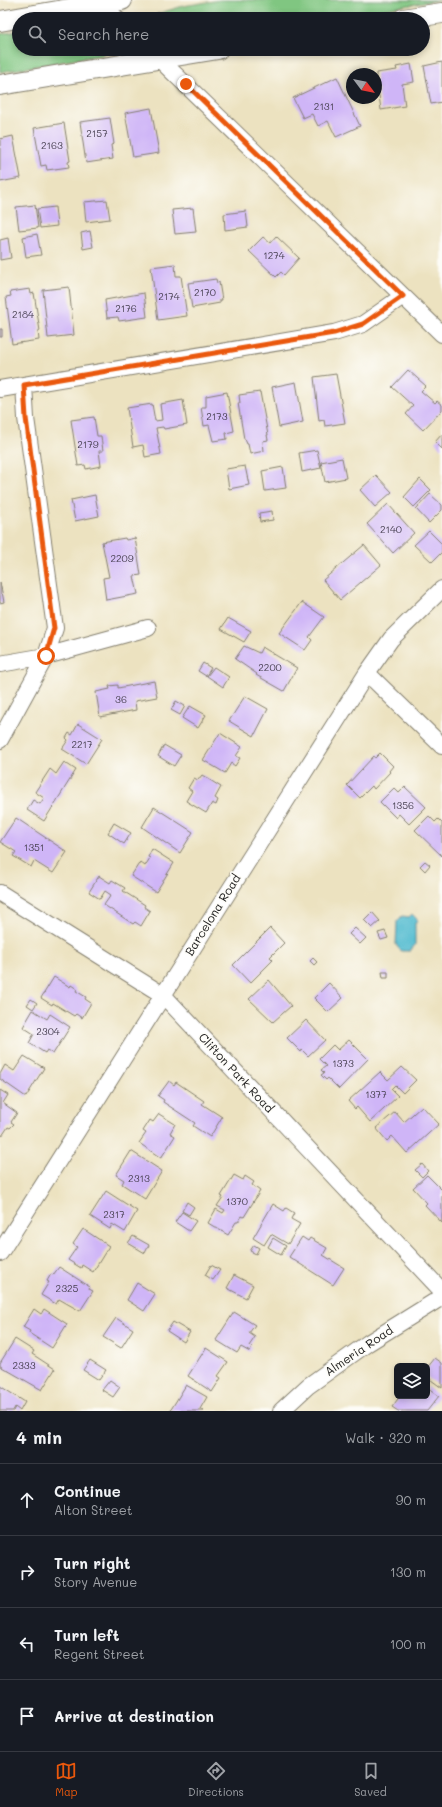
<!DOCTYPE html>
<meta charset="utf-8">
<style>
:root{--surface:#171b24;--page:#242831;--text:#f1f3f6;--muted:#9ea1a6;--line:#363941;--accent:#ea580c}
body{margin:0;font-family:Mali,sans-serif;background:var(--page);color:var(--text)}
.controls{position:absolute;right:12px;bottom:12px;display:grid;overflow:hidden;border-radius:6px;box-shadow:0 2px 6px #0003}
.controls button{width:36px;height:36px;display:grid;place-items:center;padding:0;border:0;border-bottom:1px solid var(--line);background:var(--surface);color:var(--text);font:20px sans-serif}
.compass{position:absolute;left:346px;top:68px;width:36px;height:36px;border-radius:50%;background:var(--surface);box-shadow:0 2px 6px #0003;rotate:122deg}
.stop{position:absolute;width:12px;height:12px;margin:-9px;border:3px solid #ea580c;border-radius:50%;background:#fff}
.stop.end{background:#ea580c;border-color:#fff;box-shadow:0 1px 4px #0008}
.list{margin:0;padding:0;list-style:none}
h2{display:flex;justify-content:space-between;align-items:center;height:52px;margin:0;padding:0 16px;font-size:17px}
h2 small{font-size:13px;font-weight:400;color:var(--muted)}
.list li{display:grid;grid-template-columns:26px 1fr auto;gap:12px;align-items:center;box-sizing:border-box;height:72px;padding:0 16px;border-top:1px solid var(--line)}
.list b{display:block;font-size:15px;white-space:nowrap}
.list p{margin:0;font-size:13px;white-space:nowrap;color:var(--muted)}
.list em{font-size:13px;font-style:normal;color:var(--muted)}
.icon{flex:none;width:22px;height:22px;fill:none;stroke:currentColor;stroke-width:2;stroke-linecap:round;stroke-linejoin:round}
.map{position:relative;flex:none;width:442px;height:1411px;overflow:hidden}
.search{position:absolute;background:var(--surface);box-shadow:0 2px 6px #0003;left:12px;right:12px;top:12px;height:44px;display:flex;align-items:center;gap:10px;box-sizing:border-box;padding:0 14px;border-radius:22px;color:var(--muted);font-size:15px}
.sheet{height:340px;background:var(--surface)}
nav{display:flex;justify-content:space-around;align-items:center;box-sizing:border-box;height:56px;border-top:1px solid var(--line);background:var(--surface);font-size:11px;color:var(--muted)}
nav a{display:grid;justify-items:center;gap:2px}
nav .on{color:var(--accent)}
.map>svg:first-child{display:block}
.green{fill:#80c681;stroke:#4e714e}
.water{fill:#53bcd0;stroke:#386c76}
.building{fill:#cfb5f7}
.lines{fill:none;stroke-linecap:round;stroke-linejoin:round}
.minor-casing{stroke:#847f6e;stroke-width:18}
.tertiary-casing{stroke:#847f6e;stroke-width:22}
.minor{stroke:#fff;stroke-width:16}
.tertiary{stroke:#fff;stroke-width:20}
.route{stroke:#ea580c;stroke-width:5}
.labels{text-anchor:middle;stroke-width:3;stroke-linejoin:round;paint-order:stroke}
.number-label{font-size:10px;fill:#494253}
.street-label{font-size:12px;fill:#1c1c1c;stroke:#fdfcf7}
</style>
<div class="map">
<svg width="442" height="1411" viewBox="0 0 442 1411">
<rect width="100%" height="100%" fill="#fdfcf7"/>
<filter id="ink" filterUnits="userSpaceOnUse"><feTurbulence type="fractalNoise" baseFrequency=".025" numOctaves="2"/><feDisplacementMap in="SourceGraphic" scale="8" xChannelSelector="R" yChannelSelector="G"/><feConvolveMatrix kernelMatrix="1 2 1 2 8 2 1 2 1" color-interpolation-filters="sRGB"/></filter>
<filter id="wash" filterUnits="userSpaceOnUse"><feTurbulence type="fractalNoise" baseFrequency=".012" numOctaves="4" result="noise"/><feDisplacementMap in="SourceGraphic" scale="16" xChannelSelector="R" yChannelSelector="G"/><feGaussianBlur stdDeviation="0.9" result="paint"/><feColorMatrix in="noise" values="0 0 0 0 0 0 0 0 0 0 0 0 0 0 0 0 0 1.4 0 .05"/><feComposite in="paint" operator="in"/></filter>
<g filter="url(#wash)">
<rect width="100%" height="100%" fill="#ece2c0"/>
<path class="green" d="M220 0H440L327 19H154L157 14 183 6Z
M19 31V49H109L102 55 0 72V34Z"/>
<path class="water" d="M412 914 418 920 415 923V945L410 951H401L396 945 397 921 402 916 409 917Z"/>
<g id="blocks">
<path class="building" d="M442 62V102L431 104 424 66Z
M411 64 414 82 402 84 405 106 381 110 378 88H376V73L397 70 396 67Z
M337 77 360 126 336 137 328 121 318 126 312 114 303 118 293 98Z
M151 108 159 153 133 157 125 113Z
M110 118 114 144 111 145 113 159 86 163 80 122Z
M64 123 70 161 68 162 69 167 47 170 46 165 41 166 34 128Z
M13 136 21 178 0 182V139Z
M107 200 110 219 86 222 84 202Z
M35 205 38 228 19 230 16 207Z
M55 207 57 226 40 228 37 209Z
M193 208 196 232 175 234 172 210Z
M246 211 248 227 225 230 224 214Z
M90 231 93 247 83 249 81 233Z
M37 234 41 255 26 257 23 237Z
M276 236 299 258 284 275 281 272 276 277 249 251 263 237 270 243Z
M8 238 11 258 0 260V240Z
M175 264 176 276H181L187 316 158 320 151 267Z
M216 279 217 283 219 282 222 300H220V303L192 308 188 283Z
M69 287 74 335 48 338 43 290Z
M30 289 31 294 34 293 40 331H38L39 340 12 344 6 297 11 296 10 292Z
M144 293 147 317 119 321 118 317 107 318 105 300Z
M0 329H2V337H0Z
M408 370 426 386 421 391 435 403 437 401 442 405V410L423 430 406 414 413 406 392 387Z
M336 374 345 423 325 426 324 420 319 421 314 377Z
M296 382 303 422 279 427 272 387Z
M227 392 234 431 226 433 227 439 213 441 209 425 204 426 201 407H206V396Z
M260 392 268 435H267L268 440 263 441 264 451 250 454 248 444H247L245 439H244L238 403H240L239 395Z
M183 400 187 425 164 429 163 427 156 428 161 454 145 457 143 445 133 447 127 408 152 404 155 421 162 420 160 404Z
M94 417 97 436H101L103 451H99L101 466 86 469 85 465 78 466 71 420Z
M442 434V449L435 442Z
M317 450 321 468 302 472 299 453Z
M342 458 346 478 325 482 321 462Z
M245 466 249 485 229 489 226 469Z
M283 467 286 488 265 491 262 471Z
M376 475 392 492 375 507 360 490Z
M420 479 431 490 414 507 404 497Z
M430 494 442 505V510L429 523 416 509Z
M95 495 99 516 75 521 71 500Z
M388 504 414 533 393 553 367 524Z
M272 511 273 520 260 522 259 513Z
M429 531 442 544V552L432 562 414 545Z
M125 538 126 540 135 538 141 575 134 576 138 594 106 600 103 578 109 577 102 542Z
M364 545 381 565 340 600 323 580Z
M0 582 4 602 0 603Z
M302 602 324 617 309 637 312 640 305 650 279 633Z
M228 618 251 631 244 642 221 629Z
M244 646 259 653 262 647 297 668 284 691 256 675 257 674 235 659Z
M203 663 211 668 206 676 198 671Z
M214 667 229 677 223 687 207 676Z
M154 681 157 697 135 701 136 710 100 717 96 692 110 689 109 686 118 685V688Z
M245 696 268 709 254 736 229 721Z
M176 701 185 706 180 715 171 710Z
M190 706 206 715 198 728 182 718Z
M78 724 102 739 86 764 62 749 68 740 66 738 69 733 72 735Z
M220 733 242 747 236 756 240 758 235 766 231 763 225 773 203 760Z
M164 745 181 755 174 766 158 756Z
M380 753 393 766 389 771 390 772 374 789 372 786 360 798 347 785 374 756 375 758Z
M64 762 76 770 44 821 27 810 33 800 40 804 44 798 35 792 50 769 56 774Z
M202 775 221 787 215 798 218 800 216 805 212 803 206 813 186 801 192 791 188 788 194 778 198 780Z
M405 787 426 807 409 824 399 814 396 818 380 802 394 788 399 793Z
M154 807 193 832 180 853 142 827Z
M429 816 435 822 438 819 442 823V856L415 830Z
M16 818 67 852 53 873 34 861 31 867 13 856 16 852 0 842Z
M114 823 131 833 124 844 108 833Z
M152 849 174 863 156 892 131 876 140 862 145 866 150 858 148 857Z
M425 861 430 865 425 871 420 866Z
M99 876 110 883 112 880 125 888 123 891 145 905 144 907 150 911 141 926 135 922 133 924 104 905 111 895 105 891 100 899 89 892Z
M372 912 380 921 372 928 364 920Z
M270 928 284 943 270 957 273 960 250 983 233 965Z
M355 928 366 938 360 944 349 934Z
M385 931 388 938 381 940 378 933Z
M313 958 317 962 314 965 310 961Z
M382 972H388V978H383Z
M54 977 70 987 71 985 77 989 76 991 86 997 85 999 91 1003 82 1018 76 1014 74 1016 53 1003 52 1005 41 998Z
M269 980 291 1006 273 1022 249 999Z
M329 983 343 998 328 1012 314 998Z
M31 999 37 1003 33 1009 27 1005Z
M33 1010 47 1019 50 1014 70 1027 53 1054 47 1050 45 1053 29 1043 34 1034 23 1027Z
M306 1020 325 1040 308 1056 302 1050 301 1052 287 1038Z
M349 1040 368 1059 339 1089 328 1078 326 1080 321 1075 324 1073 321 1070 326 1066 319 1059 333 1045 338 1050Z
M24 1056 44 1068 26 1097 0 1079V1074L5 1065 14 1071Z
M402 1067 416 1080 403 1093 395 1085 391 1089 398 1096 370 1122 357 1107 355 1109 348 1101 380 1072 388 1080Z
M169 1081 174 1085 176 1082 204 1101 202 1104 222 1117 210 1137 193 1126 195 1123 163 1102 164 1100 158 1096Z
M0 1090 8 1095 3 1103 17 1113 11 1122 14 1124 10 1128 8 1127 2 1136 0 1135Z
M422 1106 439 1124 407 1153 392 1136 387 1141 376 1128 395 1112 404 1122Z
M159 1114 175 1124 170 1133 175 1136 161 1158 139 1143 146 1133 143 1131 150 1120 153 1122Z
M131 1151 162 1171 145 1199 122 1184 124 1180 116 1175Z
M422 1164 428 1171 422 1177 415 1170Z
M234 1175 243 1180 245 1176 254 1182 252 1185 260 1191 244 1217 242 1216 238 1222H236L228 1235 208 1223 216 1209 223 1213 225 1210 217 1206 223 1197 221 1196Z
M427 1175 441 1189 442 1188V1223L425 1205 427 1203 413 1188Z
M106 1191 137 1211 125 1232 112 1224 110 1229 90 1216Z
M187 1202 194 1207 189 1215 182 1211Z
M273 1204 284 1211 286 1208 294 1213 291 1219 300 1224 288 1244 271 1234 264 1245 253 1238Z
M182 1212 196 1221 189 1231 175 1222Z
M83 1229 109 1246 93 1272 82 1265 81 1268 68 1260 77 1247 73 1244Z
M133 1236 149 1245 145 1253 128 1243Z
M302 1237 308 1241 310 1238 327 1248 323 1255 344 1268 333 1285 289 1257Z
M273 1238 286 1246 281 1255 268 1247Z
M254 1245 259 1248 256 1254 250 1251Z
M211 1265 220 1270 213 1280 205 1275Z
M59 1267 90 1287 89 1289 93 1291 80 1311 59 1299 56 1304 41 1295 49 1282 47 1281 51 1274 53 1275Z
M234 1275 253 1285 246 1298 227 1288Z
M137 1283 155 1294 144 1311 127 1300Z
M34 1309 41 1314 44 1309 67 1324 52 1348 29 1333 30 1331 23 1327Z
M234 1312 255 1325 249 1333 255 1337 249 1346 252 1347 250 1352 241 1347 237 1353 216 1340Z
M116 1318 133 1329 121 1348 103 1337Z
M173 1322 190 1332 184 1342 167 1331Z
M15 1339 34 1351 32 1354 55 1369 42 1390 0 1366V1363Z
M206 1348 228 1362 218 1376 221 1378 212 1392 188 1376Z
M435 1358 442 1363V1388L427 1377V1368Z
M90 1360 106 1370 99 1380 83 1370Z
M110 1380 120 1387 113 1397 102 1390Z
M186 1385 207 1397 200 1409 204 1411H170Z
M0 1386 25 1402 20 1411 15 1407 13 1411H0Z
M427 1387 439 1396 427 1411H398L392 1407 400 1396H427Z"/>
</g>
</g>
<g filter="url(#ink)">
<use href="#blocks" fill-opacity="0" stroke="#847f6e" stroke-width="1"/>
<g class="lines">
<g class="minor-casing">
<path id="minor" d="M96 0 117 19
M149 49 442 334
M0 389 334 333 363 324 403 296
M0 664 46 656 148 628
M367 673 442 746
M0 740 46 656 55 628 26 418 24 385
M0 893 163 995 442 1291
M0 1253 367 673 391 639 442 589
M281 1411 308 1386 368 1343 442 1297"/>
</g>
<g class="tertiary-casing">
<path id="tertiary" d="M403 19 442 13
M0 21 122 0
M0 85 218 49"/>
</g>
<use href="#minor" class="minor"/>
<use href="#tertiary" class="tertiary"/>
</g>
</g>
<g class="lines" filter="url(#ink)">
<path class="route" d="M46 656 54 628 26 418 24 385 334 333 363 324 403 296 186 84"/>
</g>
<g class="labels">
<g class="number-label">
<text x="324" y="110">2131</text>
<text x="97" y="137">2157</text>
<text x="52" y="149">2163</text>
<text x="274" y="259">1274</text>
<text x="205" y="296">2170</text>
<text x="169" y="300">2174</text>
<text x="126" y="312">2176</text>
<text x="23" y="318">2184</text>
<text x="217" y="420">2173</text>
<text x="88" y="448">2179</text>
<text x="391" y="533">2140</text>
<text x="122" y="562">2209</text>
<text x="270" y="671">2200</text>
<text x="121" y="703">36</text>
<text x="82" y="748">2217</text>
<text x="403" y="809">1356</text>
<text x="34" y="851">1351</text>
<text x="48" y="1035">2304</text>
<text x="343" y="1067">1373</text>
<text x="376" y="1098">1377</text>
<text x="139" y="1182">2313</text>
<text x="237" y="1205">1370</text>
<text x="114" y="1218">2317</text>
<text x="67" y="1292">2325</text>
<text x="24" y="1369">2333</text>
</g>
<g class="street-label">
<text transform="translate(213 915) rotate(-58)" y="4">Barcelona Road</text>
<text transform="translate(236 1073) rotate(47)" y="4">Clifton Park Road</text>
<text transform="translate(359 1351) rotate(-34)" y="4">Almeria Road</text>
</g>
</g>
</svg>
<div class="controls">
<button><svg class="icon" aria-label="layers" viewBox="0 0 24 24"><path d="M12 4l9 5-9 5-9-5zM3 14l9 5 9-5"/></svg></button>
</div>
<svg class="compass" viewBox="-18 -18 36 36"><path d="M0-13l5 13h-10z" fill="#e53935"/><path d="M0 13l5-13h-10z" fill="#9ea1a6"/></svg>
<div class="stop" style="left:46px;top:656px"></div>
<div class="stop end" style="left:186px;top:84px"></div>
<div class="search"><svg class="icon" aria-label="search" viewBox="0 0 24 24"><circle cx="10" cy="10" r="6"/><path d="M15 15l6 6"/></svg>Search here</div>
</div>
<section class="sheet">
<h2>4 min<small>Walk · 320 m</small></h2>
<ul class="list">
<li><svg class="icon" aria-label="ahead" viewBox="0 0 24 24"><path d="M12 20V5M6 11l6-6 6 6"/></svg><div><b>Continue</b><p>Alton Street</p></div><em>90 m</em></li>
<li><svg class="icon" aria-label="right" viewBox="0 0 24 24"><path d="M7 20v-9h11M14 6l5 5-5 5"/></svg><div><b>Turn right</b><p>Story Avenue</p></div><em>130 m</em></li>
<li><svg class="icon" aria-label="left" viewBox="0 0 24 24"><path d="M17 20v-9H6M10 6l-5 5 5 5"/></svg><div><b>Turn left</b><p>Regent Street</p></div><em>100 m</em></li>
<li><svg class="icon" aria-label="arrive" viewBox="0 0 24 24"><path d="M6 21V4h12l-3 4 3 4H6"/></svg><div><b>Arrive at destination</b></div></li>
</ul>
</section>
<nav>
<a class="on"><svg class="icon" aria-label="map" viewBox="0 0 24 24"><path d="M3 6l6-2 6 2 6-2v14l-6 2-6-2-6 2zM9 4v14M15 6v14"/></svg>Map</a>
<a><svg class="icon" aria-label="directions" viewBox="0 0 24 24"><path d="M12 3l9 9-9 9-9-9zM9 14v-3h6M13 9l2 2-2 2"/></svg>Directions</a>
<a><svg class="icon" aria-label="saved" viewBox="0 0 24 24"><path d="M7 4h10v16l-5-4-5 4z"/></svg>Saved</a>
</nav>
